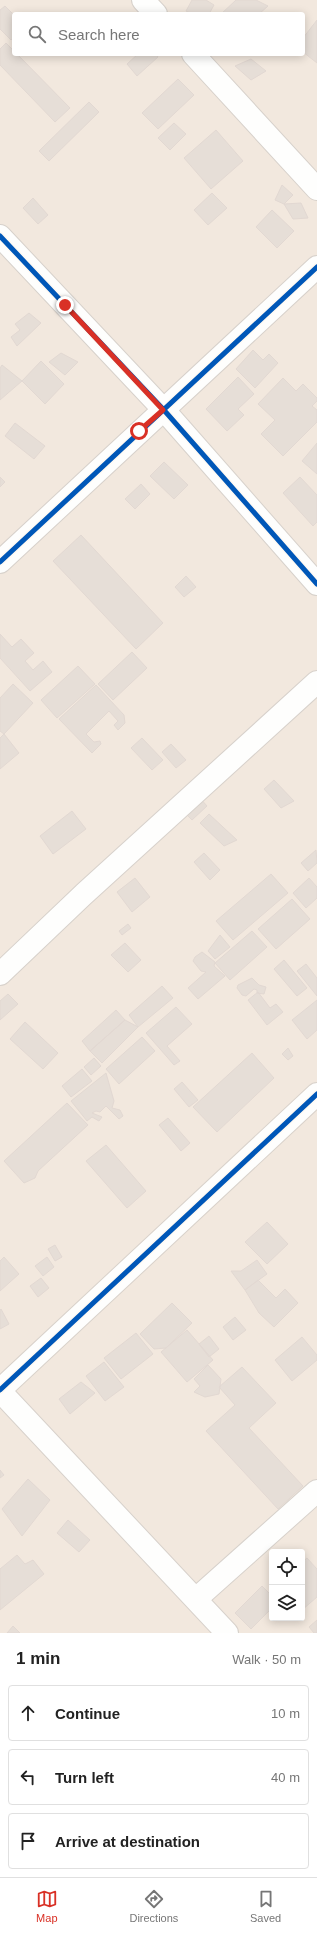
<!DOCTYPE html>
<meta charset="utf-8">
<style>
:root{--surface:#fff;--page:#f2f2f2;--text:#222;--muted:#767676;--line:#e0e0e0;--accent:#d93025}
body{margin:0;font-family:Arial,sans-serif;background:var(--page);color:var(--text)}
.controls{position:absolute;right:12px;bottom:12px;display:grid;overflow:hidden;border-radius:4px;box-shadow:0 2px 10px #0003}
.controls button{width:36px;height:36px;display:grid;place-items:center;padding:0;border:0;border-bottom:1px solid var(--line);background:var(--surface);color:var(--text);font:20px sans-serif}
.stop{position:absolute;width:12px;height:12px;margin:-9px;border:3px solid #d93025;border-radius:50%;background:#fff}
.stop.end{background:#d93025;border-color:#fff;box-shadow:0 1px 4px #0008}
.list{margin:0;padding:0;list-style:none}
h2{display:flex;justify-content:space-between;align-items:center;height:52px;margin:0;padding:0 16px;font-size:17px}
h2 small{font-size:13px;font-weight:400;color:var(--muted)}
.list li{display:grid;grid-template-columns:26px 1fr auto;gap:12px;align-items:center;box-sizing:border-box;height:56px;margin:0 8px 8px;padding:0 8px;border:1px solid var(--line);border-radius:4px}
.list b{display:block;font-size:15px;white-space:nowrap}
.list em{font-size:13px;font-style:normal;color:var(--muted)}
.icon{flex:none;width:22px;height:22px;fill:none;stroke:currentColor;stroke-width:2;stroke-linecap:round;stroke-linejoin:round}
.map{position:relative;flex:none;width:317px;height:1633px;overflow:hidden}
.search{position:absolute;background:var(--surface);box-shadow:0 2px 10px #0003;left:12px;right:12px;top:12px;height:44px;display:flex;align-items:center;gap:10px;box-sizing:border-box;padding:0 14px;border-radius:4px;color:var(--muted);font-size:15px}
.sheet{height:244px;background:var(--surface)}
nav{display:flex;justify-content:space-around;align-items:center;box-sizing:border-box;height:56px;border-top:1px solid var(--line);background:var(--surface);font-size:11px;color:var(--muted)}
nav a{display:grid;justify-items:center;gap:2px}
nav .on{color:var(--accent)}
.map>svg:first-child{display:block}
.residential{fill:#f2e8de;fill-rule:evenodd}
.building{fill:#e6ded7;stroke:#e2d8d2}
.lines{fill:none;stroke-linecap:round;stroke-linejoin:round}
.street-casing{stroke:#d7d1cb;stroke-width:24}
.secondary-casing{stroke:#d9d2cb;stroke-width:24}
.street{stroke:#fefefd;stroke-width:22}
.secondary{stroke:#fefefd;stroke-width:22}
.cycleway-casing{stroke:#fffaf3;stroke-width:8}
.cycleway{stroke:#0057b8;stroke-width:5}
.route{stroke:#d93025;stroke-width:5}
</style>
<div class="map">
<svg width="317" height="1633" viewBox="0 0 317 1633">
<rect width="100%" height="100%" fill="#f9f5f0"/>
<path class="residential" d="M0 0H317V1633H0ZM14 14H303V54H14ZM272 1552H302V1618H272Z"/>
<path class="building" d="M192 0H206L214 5 209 14H192L186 11Z
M236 0H256L268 6 259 14H249L247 12 245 14H221Z
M5 6 14 15V37L11 40 0 29V10Z
M317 20V63L303 52V38Z
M6 43 14 51V54H17L70 108 55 122 0 65V49Z
M138 54H156L158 57 137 76 127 64Z
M251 59 266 71 251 80 235 66Z
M178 79 194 95 158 129 142 113Z
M89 102 99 112 49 161 39 151Z
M174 123 186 134 170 150 158 138Z
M216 130 243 161 211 189 184 158Z
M282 185 293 195 284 204 275 200Z
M212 193 227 208 208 225 194 210Z
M33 198 48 215 38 224 23 208Z
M301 203 308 218 293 219 284 204Z
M272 210 294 231 277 248 256 227Z
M29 313 41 323 17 346 11 337 20 330 15 324Z
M253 350 263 360 269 354 278 363 255 388 236 369Z
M61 353 78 362 65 375 49 362Z
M41 361 64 384 45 404 22 381Z
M2 365 22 381 0 400V368Z
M238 377 254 394 238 409 244 415 227 431 206 409Z
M283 378 296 391 303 384 317 398V401L312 406 317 410V422L283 456 261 434 275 420 258 404Z
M15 423 45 446 34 459 5 436Z
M317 443V474L302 461Z
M164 462 188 485 174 499 150 476Z
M0 477 5 482 0 487Z
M300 477 317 495V522L313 526 283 493Z
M141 484 150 494 135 509 125 499Z
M81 535 163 623 136 649 53 561Z
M186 576 196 587 184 597 175 587Z
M0 634 12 647 21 639 34 653 25 661 33 670 43 661 52 672 30 691 0 658Z
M132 652 147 668 113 700 98 684Z
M78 666 95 684 57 718 41 700Z
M13 684 33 703 4 734 0 731V698Z
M96 685 124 715 125 723 118 730 114 725 118 721 109 711 86 734 94 742 100 741 101 744 92 753 59 719Z
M4 734 19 753 0 769V738Z
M142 738 163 760 152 770 131 748Z
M171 744 186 760 176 768 162 752Z
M274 780 294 801 281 808 264 789Z
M199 797 207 806 192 820 183 811Z
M72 811 86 829 53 854 40 836Z
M209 814 237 840 224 846 200 823Z
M316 850 317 863 308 871 301 863Z
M204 853 220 870 210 880 194 862Z
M271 874 288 893 233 940 216 921Z
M135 878 150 897 132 912 117 892Z
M309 878 317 887V898L306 908 293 893Z
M292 899 310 919 276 949 258 929Z
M128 924 131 928 122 935 119 931Z
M252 931 267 947 230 980 215 963Z
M220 935 230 947 215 959 208 951Z
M125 943 141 960 128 972 111 955Z
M202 952 215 962 214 966 225 976 198 999 188 988 206 972 201 971 193 961 195 957Z
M284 960 307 988 297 996 274 969Z
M306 964 317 978V996L297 971Z
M252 978 259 985 266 987 264 994 257 993V990L254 989 246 996 242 995 237 988 238 985Z
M162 986 173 998 138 1027 129 1015Z
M258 992 270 1008 276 1004 283 1012 267 1025 248 1000Z
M8 994 18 1004 0 1020V1001Z
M317 1000V1030L307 1039 292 1020Z
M176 1007 192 1024 167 1046 180 1061 174 1065 146 1033Z
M116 1010 125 1020 90 1051 82 1041Z
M125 1020 138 1027 102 1063 90 1051Z
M25 1022 58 1053 43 1069 10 1039Z
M142 1037 155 1051 119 1084 106 1069Z
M288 1048 293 1056 288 1060 282 1054Z
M252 1053 274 1078 217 1132 193 1107Z
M94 1058 101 1066 91 1075 84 1067Z
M82 1069 92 1081 71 1097 62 1086Z
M106 1073 114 1101 112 1108 120 1110 123 1116 119 1119 106 1106 100 1112 96 1111 92 1113 102 1117 99 1121 92 1117 87 1121 71 1101Z
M182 1082 198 1100 189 1107 174 1089Z
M67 1103 88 1125 38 1171 35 1178 24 1183 4 1161Z
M168 1118 190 1143 181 1151 159 1125Z
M106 1145 146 1191 127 1208 86 1161Z
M267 1222 288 1244 267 1264 245 1242Z
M55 1245 62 1257 55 1261 48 1249Z
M4 1257 19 1274 0 1291V1261Z
M47 1257 54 1267 43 1276 35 1266Z
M257 1260 267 1274 245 1290 231 1271H241Z
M41 1278 49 1288 38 1297 30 1286Z
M258 1280 276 1298 285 1289 298 1303 274 1327 259 1313 245 1290Z
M172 1303 192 1323 166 1348 154 1349 140 1334Z
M1 1309 9 1324 0 1329V1310Z
M235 1317 246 1330 233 1340 223 1327Z
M187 1330 213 1360 187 1382 161 1352Z
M136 1333 153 1354 121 1379 104 1358Z
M209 1336 219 1349 209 1357 199 1344Z
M302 1337 317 1355V1360L292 1381 275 1360Z
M104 1362 124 1387 105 1401 86 1376Z
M208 1365 221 1379 219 1394 205 1397 194 1392 200 1386 194 1379Z
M242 1367 276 1403 249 1428 303 1486 278 1509 206 1431 235 1405 219 1387Z
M81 1382 95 1393 70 1414 59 1399Z
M0 1470 4 1475 0 1478Z
M28 1479 50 1500 22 1536 2 1509Z
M68 1520 90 1540 79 1552 57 1533Z
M17 1555 25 1564 33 1560 44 1574 0 1610V1569Z
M307 1558 317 1569V1597L302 1610V1562Z
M262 1586 272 1596V1608L251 1629 235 1613Z
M317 1620V1633H314L309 1627Z
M13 1626 20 1633H7Z"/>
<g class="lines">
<g class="street-casing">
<path id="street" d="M143 0 156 14
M193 54 317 189
M0 236 163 409 317 584
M0 562 317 267
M0 974 84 894 317 682
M0 1391 227 1633
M196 1599 317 1491"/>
</g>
<g class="secondary-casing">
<path id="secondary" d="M0 1390 317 1094"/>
</g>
<use href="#street" class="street"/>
<use href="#secondary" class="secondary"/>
<g class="cycleway-casing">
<path id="cycleway" d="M0 236 163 409 317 584
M0 562 317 267
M0 1390 317 1094"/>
</g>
<use href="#cycleway" class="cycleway"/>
</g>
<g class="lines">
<path class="route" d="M65 305 163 410 139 431"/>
</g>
</svg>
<div class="controls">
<button><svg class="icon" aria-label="locate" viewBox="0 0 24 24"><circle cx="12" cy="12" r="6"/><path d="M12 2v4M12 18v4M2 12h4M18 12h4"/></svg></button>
<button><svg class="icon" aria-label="layers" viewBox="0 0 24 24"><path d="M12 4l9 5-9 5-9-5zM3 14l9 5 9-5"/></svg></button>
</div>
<div class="stop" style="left:139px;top:431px"></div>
<div class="stop end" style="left:65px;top:305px"></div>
<div class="search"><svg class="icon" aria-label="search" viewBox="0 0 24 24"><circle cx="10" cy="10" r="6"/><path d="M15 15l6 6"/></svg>Search here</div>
</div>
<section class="sheet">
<h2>1 min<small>Walk · 50 m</small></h2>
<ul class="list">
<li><svg class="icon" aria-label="ahead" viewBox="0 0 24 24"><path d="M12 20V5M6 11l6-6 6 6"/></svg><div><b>Continue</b></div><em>10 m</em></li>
<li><svg class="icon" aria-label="left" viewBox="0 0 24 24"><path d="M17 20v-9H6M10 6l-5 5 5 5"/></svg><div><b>Turn left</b></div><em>40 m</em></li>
<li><svg class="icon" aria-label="arrive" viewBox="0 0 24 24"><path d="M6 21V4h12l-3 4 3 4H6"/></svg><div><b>Arrive at destination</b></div></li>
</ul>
</section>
<nav>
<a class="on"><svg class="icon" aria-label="map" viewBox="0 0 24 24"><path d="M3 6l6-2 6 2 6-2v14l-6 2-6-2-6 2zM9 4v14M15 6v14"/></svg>Map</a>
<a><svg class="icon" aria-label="directions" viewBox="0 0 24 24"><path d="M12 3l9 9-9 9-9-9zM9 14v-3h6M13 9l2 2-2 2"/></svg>Directions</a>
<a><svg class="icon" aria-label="saved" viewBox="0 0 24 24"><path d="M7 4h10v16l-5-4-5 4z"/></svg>Saved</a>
</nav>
